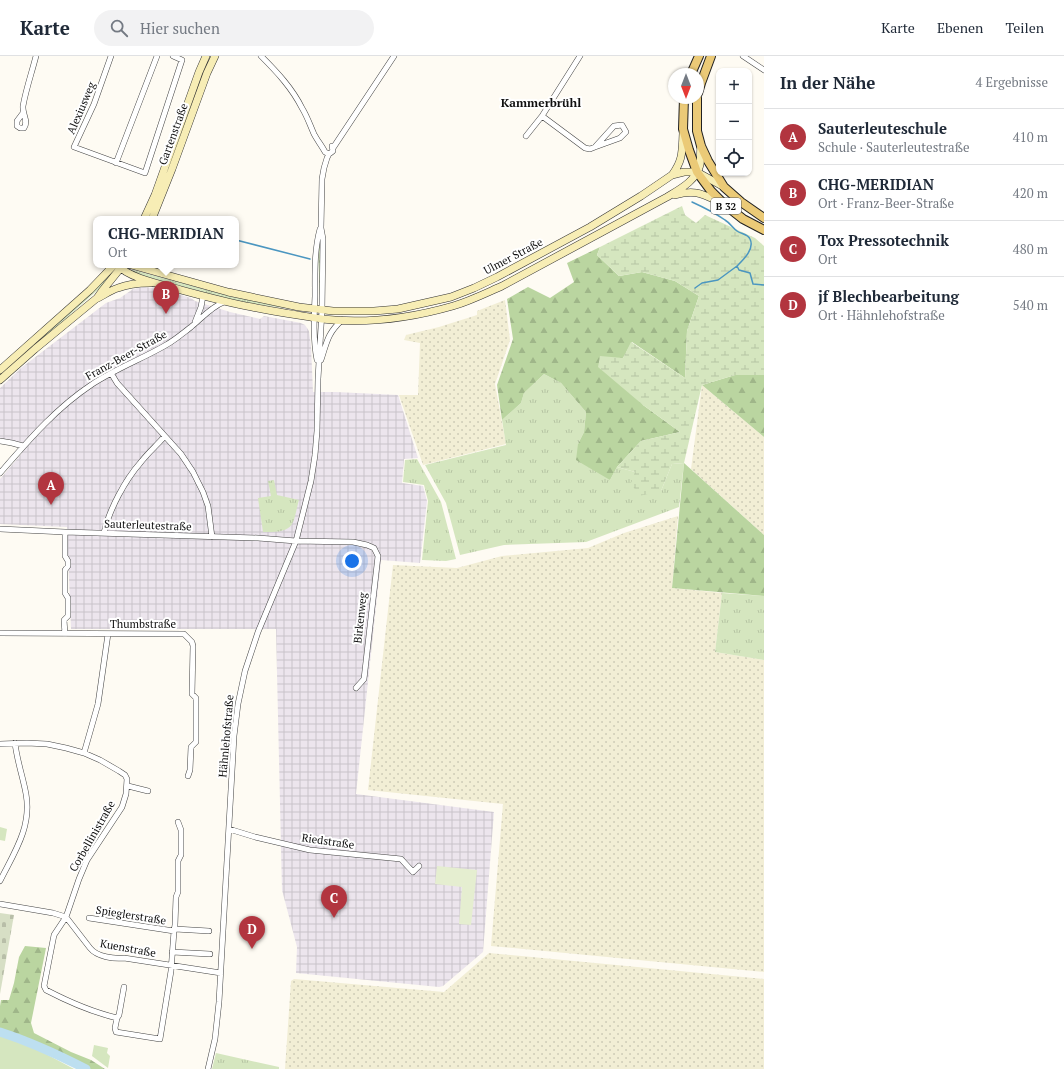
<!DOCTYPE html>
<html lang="de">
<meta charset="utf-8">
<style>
:root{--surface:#fff;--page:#f2f2f3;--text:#1f2937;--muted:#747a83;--line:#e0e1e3;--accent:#b2353f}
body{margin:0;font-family:"PT Serif",serif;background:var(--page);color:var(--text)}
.controls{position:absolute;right:12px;top:12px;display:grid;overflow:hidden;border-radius:8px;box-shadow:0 1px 3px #0004}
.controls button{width:36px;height:36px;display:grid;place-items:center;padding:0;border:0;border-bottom:1px solid var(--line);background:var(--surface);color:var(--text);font:20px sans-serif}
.compass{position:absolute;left:668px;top:12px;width:36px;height:36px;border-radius:50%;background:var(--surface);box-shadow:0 1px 3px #0004;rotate:180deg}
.you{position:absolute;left:352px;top:505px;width:14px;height:14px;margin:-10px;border:3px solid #fff;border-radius:50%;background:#1a73e8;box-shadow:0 0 0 6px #1a73e833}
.badge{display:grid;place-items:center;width:26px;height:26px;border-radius:50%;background:var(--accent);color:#fff;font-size:13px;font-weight:700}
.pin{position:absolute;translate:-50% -33px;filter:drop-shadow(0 1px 2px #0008)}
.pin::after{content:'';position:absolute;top:21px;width:14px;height:12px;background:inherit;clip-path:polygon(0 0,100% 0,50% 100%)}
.popup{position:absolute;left:93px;top:160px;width:146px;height:52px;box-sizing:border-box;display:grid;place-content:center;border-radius:8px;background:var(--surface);filter:drop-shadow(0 1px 3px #0005);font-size:13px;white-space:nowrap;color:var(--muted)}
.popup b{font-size:15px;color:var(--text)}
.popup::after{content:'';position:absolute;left:50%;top:100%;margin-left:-8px;border:8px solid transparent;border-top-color:var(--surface)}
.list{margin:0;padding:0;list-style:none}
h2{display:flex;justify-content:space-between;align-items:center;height:52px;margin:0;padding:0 16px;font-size:17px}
h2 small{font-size:13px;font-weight:400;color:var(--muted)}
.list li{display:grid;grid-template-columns:26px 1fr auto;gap:12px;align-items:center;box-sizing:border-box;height:56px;padding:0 16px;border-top:1px solid var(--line)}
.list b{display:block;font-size:15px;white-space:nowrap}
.list p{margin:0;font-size:13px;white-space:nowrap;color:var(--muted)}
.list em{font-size:13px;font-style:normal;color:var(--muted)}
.icon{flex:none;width:22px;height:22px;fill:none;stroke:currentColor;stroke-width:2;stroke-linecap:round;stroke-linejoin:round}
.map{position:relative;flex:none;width:764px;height:1013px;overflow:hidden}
header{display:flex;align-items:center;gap:24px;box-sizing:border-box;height:56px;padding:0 20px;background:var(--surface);border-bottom:1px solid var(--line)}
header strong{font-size:19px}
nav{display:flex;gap:22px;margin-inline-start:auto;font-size:14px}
.search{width:280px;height:36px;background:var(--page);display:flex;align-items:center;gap:10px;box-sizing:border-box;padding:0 14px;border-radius:22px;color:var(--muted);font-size:15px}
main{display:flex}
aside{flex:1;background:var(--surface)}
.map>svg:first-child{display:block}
.industrial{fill:url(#industrial-grid)}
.farmland{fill:url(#farmland-dots)}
.grass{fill:url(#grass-tufts)}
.forest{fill:url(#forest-firs)}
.wetland{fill:url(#wetland-marsh)}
.cemetery{fill:url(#cemetery-stones)}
.park{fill:#d5e6bf}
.pitch{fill:#e5eed0}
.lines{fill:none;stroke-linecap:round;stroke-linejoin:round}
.stream{stroke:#4b96c0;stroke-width:1.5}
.river{stroke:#bddff0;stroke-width:9}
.street-casing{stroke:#434343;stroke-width:6}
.secondary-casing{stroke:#323232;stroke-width:8}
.primary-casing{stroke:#212121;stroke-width:10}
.street{stroke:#fff;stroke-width:5}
.secondary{stroke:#f7edb5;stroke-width:7}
.primary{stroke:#ebca77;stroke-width:8}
.labels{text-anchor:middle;stroke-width:4;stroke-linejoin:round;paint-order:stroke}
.shield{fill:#fff;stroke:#585858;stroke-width:1}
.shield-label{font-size:10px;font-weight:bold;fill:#101010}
.street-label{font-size:11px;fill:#101010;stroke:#fff}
.neighbourhood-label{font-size:12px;font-weight:bold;fill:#101010;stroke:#fff}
</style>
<header>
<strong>Karte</strong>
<div class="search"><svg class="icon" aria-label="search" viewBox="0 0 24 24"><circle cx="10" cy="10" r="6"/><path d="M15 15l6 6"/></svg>Hier suchen</div>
<nav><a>Karte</a><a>Ebenen</a><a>Teilen</a></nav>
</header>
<main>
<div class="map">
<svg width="764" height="1013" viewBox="0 0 764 1013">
<defs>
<pattern id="industrial-grid" width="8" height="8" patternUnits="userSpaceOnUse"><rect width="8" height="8" fill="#ece5ed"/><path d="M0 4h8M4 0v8" fill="none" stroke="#c9c3ca"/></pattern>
<pattern id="farmland-dots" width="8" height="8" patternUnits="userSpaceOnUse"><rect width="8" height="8" fill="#f2eed5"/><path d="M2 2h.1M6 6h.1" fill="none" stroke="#cecbb6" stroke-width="1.8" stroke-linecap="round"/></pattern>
<pattern id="grass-tufts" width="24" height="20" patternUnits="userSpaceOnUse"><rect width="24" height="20" fill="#d5e6bf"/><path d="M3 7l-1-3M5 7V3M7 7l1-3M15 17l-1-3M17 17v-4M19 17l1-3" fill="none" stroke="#b6c4a3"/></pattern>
<pattern id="forest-firs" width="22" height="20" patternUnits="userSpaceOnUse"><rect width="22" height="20" fill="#bad5a0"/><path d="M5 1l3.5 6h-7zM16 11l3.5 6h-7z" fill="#9fb689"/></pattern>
<pattern id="wetland-marsh" width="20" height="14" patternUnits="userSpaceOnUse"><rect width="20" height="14" fill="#d5e6bf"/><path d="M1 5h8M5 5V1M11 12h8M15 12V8" fill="none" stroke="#b6c4a3"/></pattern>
<pattern id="cemetery-stones" width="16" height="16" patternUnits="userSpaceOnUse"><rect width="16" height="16" fill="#d7dfc5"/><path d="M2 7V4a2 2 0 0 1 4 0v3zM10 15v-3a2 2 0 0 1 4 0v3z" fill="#b8bea8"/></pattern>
</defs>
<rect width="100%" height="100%" fill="#fefbf3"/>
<path class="industrial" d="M145 231 159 233 191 242 195 245 230 256 260 263 264 260 301 267 305 269 309 275 311 290 313 336H336L398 339 418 402 404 403 402 427 423 430 427 445 420 507 381 504 356 738 494 756 483 896 443 930 439 931 296 917 297 891 282 834 276 573H71L67 471 0 468V423L22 397 21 386 0 384V332L21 312 106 247 120 242 133 233Z"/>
<path class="farmland" d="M505 244 510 284 495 328 506 388 423 409 399 339H418L420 287 404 284 406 279 439 271 474 260 477 259V255Z
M702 329 764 381V479L691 413Z
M678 460 672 532 722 537 715 596 764 604V916L491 890 503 748 368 734 393 509 457 512 502 500 588 492 624 477Z
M489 897 764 923V1013H285L291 925 294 923 444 936Z"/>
<path class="grass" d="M320 182 321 184 320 239 319 238V219L318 197Z
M133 214 230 240 296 253V254C273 250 251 248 229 243 197 235 164 225 132 217Z
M111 218 101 231 0 321V318L108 220Z
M544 318 561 327 586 356 584 376 578 388 610 424 617 411 635 416 661 435 672 408 684 407 679 451 586 486 504 489 460 499 446 447 425 409 506 389 502 364 521 347 524 337Z
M417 403 441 446 456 503 446 505 422 504 428 445 424 429 403 426 405 404Z
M274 424 277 439 299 444C297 450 295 464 292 468 287 477 272 476 263 476L258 442 271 440 268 425Z
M722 537 764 540V604L715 596Z
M216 997 279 1011V1013H212Z"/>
<path class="forest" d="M600 191 597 199 619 220 642 216 675 225 699 240 687 275 685 322 632 286 623 302 643 349 680 376 641 385 617 411 610 424 576 404 578 388 584 376 586 356 561 327 544 318 524 337 521 347 502 364 497 329 513 283 507 243 528 231 550 242 574 226 567 207Z
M735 319H764V381L702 329Z
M684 407 764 479V540L672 532Z
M25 890 46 892 31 967 34 977 71 996 91 1004 105 1013H83L30 985 0 976V950L1 944H9L14 927 19 901Z"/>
<path class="wetland" d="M682 150 685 159 696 167 705 159 755 182 764 190V319H735L702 329 684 407 672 408 661 435 639 440 631 427 635 416 617 411 641 385 680 376 643 349 598 311 600 300 623 302 631 286 685 322 687 275 699 240 675 225 642 216 619 220 597 199 600 191Z"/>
<path class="cemetery" d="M0 857 14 859 0 938Z"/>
<path class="park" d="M0 771 7 773 5 785 0 784Z
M0 980 31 990 74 1013H0Z
M94 989 108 992 107 997 110 1000 108 1012 92 1000Z"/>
<path class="pitch" d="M437 810 477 814 471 869 459 868 462 831 435 828Z"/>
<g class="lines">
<path class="stream" d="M692 146C703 151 715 157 725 164 730 167 733 172 737 175 741 178 748 178 750 183 755 193 743 204 737 210L739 214 750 217 753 228 764 229
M236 184 310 203
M695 232 702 227 718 224 737 210"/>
<path class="river" d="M0 976C31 986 57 998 86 1013"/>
<g class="street-casing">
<path id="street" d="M111 0 94 48 74 91 145 117 182 4 173 0
M261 0C277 16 292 32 302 52 307 60 310 69 314 78 317 84 322 90 325 96L329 98
M743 0 764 14
M23 57 17 65V70L20 72H24C29 65 22 58 23 50 26 33 32 16 36 0
M542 60 585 92 590 93 595 91 614 70 622 69 626 76 620 82 595 91
M526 80 542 60 580 0
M333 92 394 0
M116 107 157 0
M195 266 201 251 203 240
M317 304C313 284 314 261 315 240 315 218 314 195 320 173
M321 304C327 286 327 278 342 264
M111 317 117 327 181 398 193 416 203 436 208 450 212 481
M0 385 12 387 23 390
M0 417C28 385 55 353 91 329 115 313 142 303 166 289 175 284 183 277 191 271 202 262 211 251 224 246
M0 473 65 476 258 482 296 485 353 486 367 489 374 492 378 500 364 623 356 632
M104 477C109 454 125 424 141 406 148 397 157 389 164 381
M0 577 184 578 192 586 193 590 192 638 196 642V686L191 691 190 714 188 720
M65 578 64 564 68 560V542L65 537V514L68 510V505L65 500V476
M0 688 27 687 47 688 66 692 84 697 100 704 119 715 125 719 127 723 126 738 122 751 87 804 79 823 66 861 54 879 44 930 46 934C69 946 92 956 117 962L119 959 124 931
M84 697 98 648 108 578
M128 730 148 735
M229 773 255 781 310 794 401 803 413 816 419 810
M0 825C14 797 32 771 26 738 23 721 17 705 15 687
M0 848 53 857 66 861 90 892C97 901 114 903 124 902L221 917
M89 862 174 875
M175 873 209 875
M172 896 210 898
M117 962 115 972 116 976 160 983 171 915 174 875 175 869 176 841 178 836V805L181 799V774L178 766
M208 1013 215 983 219 946 234 680 238 648 245 615 258 576 296 485 311 425 315 399 317 375 318 323 322 254 323 183 321 172 322 123 324 112 327 102 329 98 333 95 332 90"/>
</g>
<g class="secondary-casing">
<path id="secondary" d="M672 119C683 104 682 96 683 77
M675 139C695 133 702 138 720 146
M144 163 155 139 199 16 206 0
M152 163 172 113 207 17 215 0
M118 209C127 221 159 228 174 232 200 239 225 246 252 251 275 256 298 259 322 263 365 268 411 262 453 250 470 245 486 237 502 230L667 141C680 133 696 125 700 109 701 103 700 96 701 90
M131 209 228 236 299 251 333 255H374L398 253 451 241 474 232 497 221 590 171 641 140 672 119 684 116H697L724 131
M98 242C104 239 111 234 118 232 128 228 139 227 150 227
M0 314 90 234 114 209
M0 324 35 293 97 242 102 235 123 209"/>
</g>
<g class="primary-casing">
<path id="primary" d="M691 18 699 0
M698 37 701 27 711 0
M684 42 683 73 689 94 697 116 711 135 724 148 743 163 764 174
M697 42V75L701 90 708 105 724 131 741 146 764 162"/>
</g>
<use href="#street" class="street"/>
<use href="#secondary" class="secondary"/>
<use href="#primary" class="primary"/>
</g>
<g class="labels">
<rect class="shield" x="711" y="142" width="30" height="16" rx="3"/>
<g class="shield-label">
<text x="726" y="154">B 32</text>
</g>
<g class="street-label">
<text transform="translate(81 52) rotate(-67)" y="4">Alexiusweg</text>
<text transform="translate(173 78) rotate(-70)" y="4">Gartenstraße</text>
<text transform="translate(513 200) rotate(-28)" y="4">Ulmer Straße</text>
<text transform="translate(126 299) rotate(-29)" y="4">Franz-Beer-Straße</text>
<text transform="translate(148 469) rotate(2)" y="4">Sauterleutestraße</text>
<text transform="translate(360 562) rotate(-84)" y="4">Birkenweg</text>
<text x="143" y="572">Thumbstraße</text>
<text transform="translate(226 680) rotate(-85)" y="4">Hähnlehofstraße</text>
<text transform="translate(92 780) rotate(-60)" y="4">Corbellinistraße</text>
<text transform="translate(328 785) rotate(8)" y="4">Riedstraße</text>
<text transform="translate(131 859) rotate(9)" y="4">Spieglerstraße</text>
<text transform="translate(128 892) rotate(10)" y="4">Kuenstraße</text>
</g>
<g class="neighbourhood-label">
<text x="541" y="51">Kammerbrühl</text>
</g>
</g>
</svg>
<div class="controls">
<button>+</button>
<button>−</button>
<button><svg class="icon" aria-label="locate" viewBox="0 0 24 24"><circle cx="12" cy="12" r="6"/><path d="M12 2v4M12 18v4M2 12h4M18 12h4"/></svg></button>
</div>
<svg class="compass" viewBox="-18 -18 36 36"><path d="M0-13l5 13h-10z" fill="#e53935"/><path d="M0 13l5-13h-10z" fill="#747a83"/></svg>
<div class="you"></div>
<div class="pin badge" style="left:51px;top:449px">A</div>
<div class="pin badge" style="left:166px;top:258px">B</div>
<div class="popup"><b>CHG-MERIDIAN</b>Ort</div>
<div class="pin badge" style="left:334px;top:862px">C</div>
<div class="pin badge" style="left:252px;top:893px">D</div>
</div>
<aside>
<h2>In der Nähe<small>4 Ergebnisse</small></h2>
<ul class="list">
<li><span class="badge">A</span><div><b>Sauterleuteschule</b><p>Schule · Sauterleutestraße</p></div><em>410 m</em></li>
<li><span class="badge">B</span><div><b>CHG-MERIDIAN</b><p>Ort · Franz-Beer-Straße</p></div><em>420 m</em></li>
<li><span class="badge">C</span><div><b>Tox Pressotechnik</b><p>Ort</p></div><em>480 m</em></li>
<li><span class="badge">D</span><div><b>jf Blechbearbeitung</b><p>Ort · Hähnlehofstraße</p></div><em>540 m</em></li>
</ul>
</aside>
</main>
